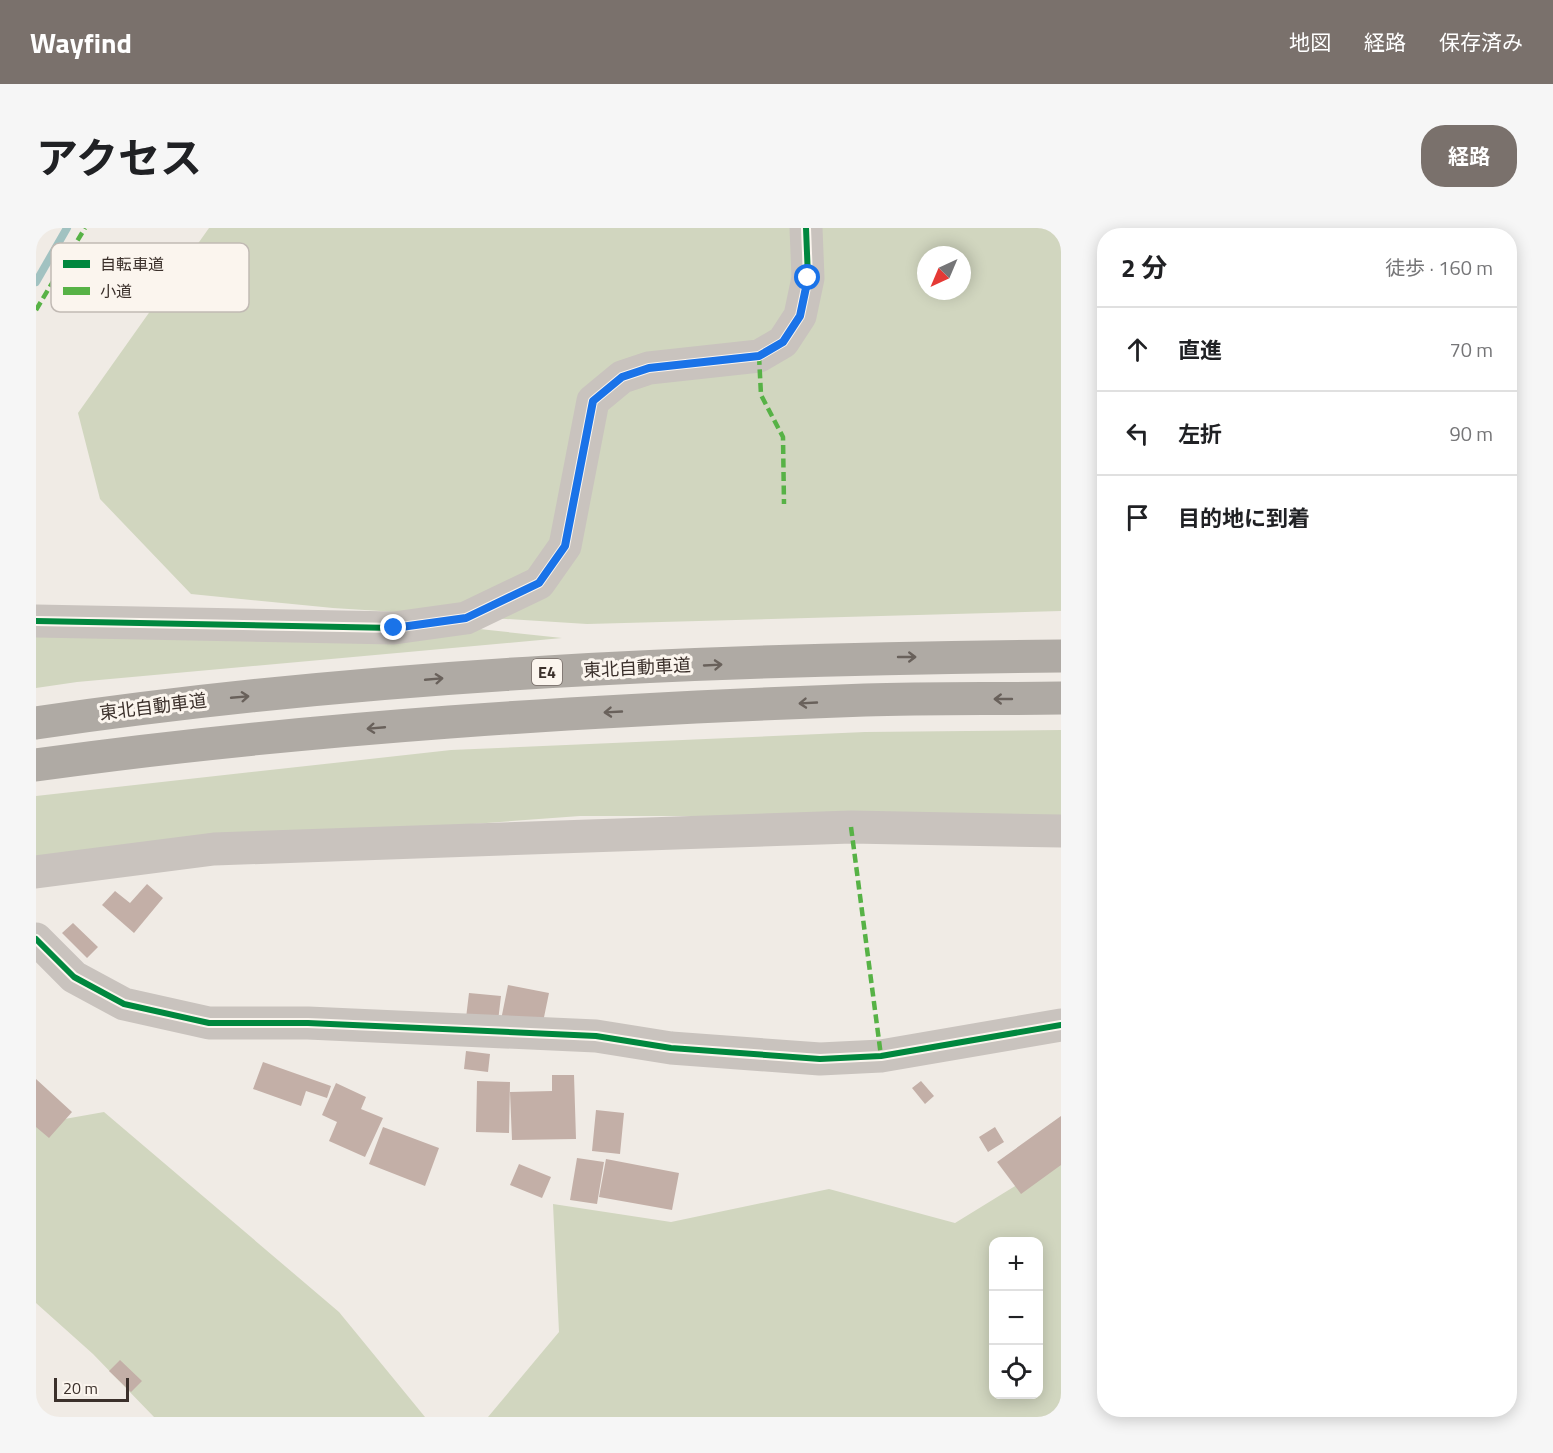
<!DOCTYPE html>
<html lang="ja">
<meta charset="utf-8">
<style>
:root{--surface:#fff;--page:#f6f6f6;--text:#202124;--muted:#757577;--line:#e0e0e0;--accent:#7a716c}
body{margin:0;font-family:"Titillium Web","Noto Sans JP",sans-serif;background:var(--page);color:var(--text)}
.controls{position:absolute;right:18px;bottom:18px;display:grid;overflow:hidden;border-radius:12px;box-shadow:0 3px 15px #0003}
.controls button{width:54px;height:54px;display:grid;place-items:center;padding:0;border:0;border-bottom:2px solid var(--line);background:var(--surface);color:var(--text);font:30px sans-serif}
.compass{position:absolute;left:881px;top:18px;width:54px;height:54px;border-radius:50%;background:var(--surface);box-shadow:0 3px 15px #0003;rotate:224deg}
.scale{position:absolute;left:18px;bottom:15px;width:75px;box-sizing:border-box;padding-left:6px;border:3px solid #3b302b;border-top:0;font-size:16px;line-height:21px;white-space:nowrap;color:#3b302b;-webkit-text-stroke:4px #fbf5ee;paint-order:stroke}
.stop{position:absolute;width:18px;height:18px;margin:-14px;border:4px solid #1a73e8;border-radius:50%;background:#fff}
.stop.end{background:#1a73e8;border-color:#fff;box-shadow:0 2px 6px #0008}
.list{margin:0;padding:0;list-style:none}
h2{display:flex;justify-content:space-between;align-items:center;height:78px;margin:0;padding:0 24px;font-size:26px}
h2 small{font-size:20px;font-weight:400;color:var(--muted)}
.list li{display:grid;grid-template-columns:39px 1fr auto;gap:18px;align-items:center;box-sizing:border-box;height:84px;padding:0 24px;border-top:2px solid var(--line)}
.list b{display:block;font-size:22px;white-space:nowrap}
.list em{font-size:20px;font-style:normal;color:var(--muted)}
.icon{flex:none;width:33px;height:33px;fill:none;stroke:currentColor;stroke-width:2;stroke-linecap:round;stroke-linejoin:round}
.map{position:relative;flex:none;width:1025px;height:1189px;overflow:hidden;border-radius:24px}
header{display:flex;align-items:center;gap:36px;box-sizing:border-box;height:84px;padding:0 30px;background:var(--accent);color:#fff}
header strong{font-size:28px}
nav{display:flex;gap:33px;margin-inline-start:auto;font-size:21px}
.intro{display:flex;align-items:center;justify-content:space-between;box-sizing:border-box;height:144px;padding:0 36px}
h1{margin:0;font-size:42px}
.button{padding:15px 27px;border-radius:24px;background:var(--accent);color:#fff;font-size:21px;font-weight:700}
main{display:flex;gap:36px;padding:0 36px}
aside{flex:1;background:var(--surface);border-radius:24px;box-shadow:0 3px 15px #0003}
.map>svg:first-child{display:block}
.green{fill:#d1d6bf;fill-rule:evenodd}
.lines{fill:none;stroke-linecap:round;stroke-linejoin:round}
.stream{stroke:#a1c2c1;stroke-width:8}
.building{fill:#c3afa7}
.minor{stroke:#c9c3be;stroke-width:33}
.highway{stroke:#afaaa4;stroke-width:33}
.quiet{stroke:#57b246;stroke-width:4.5;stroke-dasharray:9 4.5;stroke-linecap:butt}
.cycleway-casing{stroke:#fbf5ee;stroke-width:10}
.cycleway{stroke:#00873e;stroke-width:6}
.oneway{stroke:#69615b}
.route{stroke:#1a73e8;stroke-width:8}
.labels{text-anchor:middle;stroke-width:6;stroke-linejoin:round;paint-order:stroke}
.shield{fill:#fbf5ee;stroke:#756b66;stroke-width:1.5}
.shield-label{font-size:16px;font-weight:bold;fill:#3b302b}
.street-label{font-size:18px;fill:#3b302b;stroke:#fbf5ee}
.key{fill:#fbf5ee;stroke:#c1bab4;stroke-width:1.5}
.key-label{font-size:16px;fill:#3b302b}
</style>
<header>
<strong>Wayfind</strong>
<nav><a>地図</a><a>経路</a><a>保存済み</a></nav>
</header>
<div class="intro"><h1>アクセス</h1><a class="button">経路</a></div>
<main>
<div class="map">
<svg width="1025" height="1189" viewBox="0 0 1025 1189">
<rect width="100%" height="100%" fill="#f0ebe5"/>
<path class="green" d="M173 0H1025V383L551 396 297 380 155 366 64 271 42 185ZM890 27H926V63H890Z
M434 400 526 410 41 454 0 460V405Z
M1025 502V590L906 588H544L21 627 0 630V568L415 522 829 504Z
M68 884 303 1084 389 1189H118L57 1126 0 1075V890L6 895Z
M1025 930V1189H452L523 1104 517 976 635 994 793 961 919 995ZM957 1014H1002V1166H957Z"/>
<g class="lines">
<path class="stream" d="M0 54 31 0"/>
</g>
<path class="building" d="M111 656 127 670 98 705 66 677 79 663 94 675Z
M37 695 62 719 51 730 26 705Z
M472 757 513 765 506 799 465 792Z
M433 765 465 768 462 793 430 790Z
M430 823 454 826 452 844 428 841Z
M227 834 295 858 291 870 270 863 265 878 217 861Z
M516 847H538L540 911 476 912 474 864 516 863Z
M0 851 36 884 13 910 0 899Z
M441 853 474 854 473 905 440 904Z
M885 853 898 868 889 876 876 860Z
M300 855 330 869 325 881 347 890 329 929 293 913 301 894 286 887Z
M560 882 588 885 584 926 556 923Z
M1025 888V937L985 966 961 934Z
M347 899 403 920 389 958 333 936Z
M959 899 968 914 952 924 943 909Z
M541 930 568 934 561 976 534 972Z
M570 931 643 945 636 982 563 969Z
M483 936 515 949 506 970 474 957Z
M84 1132 106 1153 95 1164 73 1143Z"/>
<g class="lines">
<path class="minor" d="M0 393 358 400 430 390 503 355 529 318 557 173 586 149 613 140 723 128 747 114 764 88 772 50 770 0
M0 644 178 621 815 599 1025 603
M0 711 38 749 88 776 173 795H272L560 808 635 820 784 831 845 828 1025 797"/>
<path class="highway" d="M0 495C339 445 683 431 1025 428
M0 537C274 499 552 482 829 472 894 470 960 471 1025 470"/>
<path class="quiet" d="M0 82 49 0
M723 128 725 167 747 209 748 276
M815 599 845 828"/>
<g class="cycleway-casing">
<path id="cycleway" d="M0 393 358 400 430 390 503 355 529 318 557 173 586 149 613 140 723 128 747 114 764 88 772 50 770 0
M0 711 38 749 88 776 173 795H272L560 808 635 820 784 831 845 828 1025 797"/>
</g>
<use href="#cycleway" class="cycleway"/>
</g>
<defs><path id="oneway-shaft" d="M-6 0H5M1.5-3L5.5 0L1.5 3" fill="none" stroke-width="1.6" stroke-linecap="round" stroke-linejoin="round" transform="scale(1.5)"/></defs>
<g class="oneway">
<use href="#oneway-shaft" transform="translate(871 429)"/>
<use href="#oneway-shaft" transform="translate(677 437) rotate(-3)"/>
<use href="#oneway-shaft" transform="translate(398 451) rotate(-5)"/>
<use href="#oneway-shaft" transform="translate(204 469) rotate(-5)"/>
<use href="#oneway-shaft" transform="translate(967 471) rotate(180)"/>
<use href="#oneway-shaft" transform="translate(772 475) rotate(177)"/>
<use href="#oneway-shaft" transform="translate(577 484) rotate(177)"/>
<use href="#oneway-shaft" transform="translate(340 500) rotate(175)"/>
</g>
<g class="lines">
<path class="route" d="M358 400 430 390 503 355 529 318 557 173 586 149 613 140 723 128 747 114 764 88 772 50"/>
</g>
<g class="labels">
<rect class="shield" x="496" y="431" width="30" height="26" rx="4.5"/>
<g class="shield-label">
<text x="511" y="450">E4</text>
</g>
<g class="street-label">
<text transform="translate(601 440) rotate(-3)" y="6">東北自動車道</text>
<text transform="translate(117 479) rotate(-7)" y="6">東北自動車道</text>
</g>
</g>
<rect x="15" y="15" width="198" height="69" rx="9" class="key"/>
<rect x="27" y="32" width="27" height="8" fill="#00873e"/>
<rect x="27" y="59" width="27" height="8" fill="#57b246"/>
<g class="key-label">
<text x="64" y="42">自転車道</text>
<text x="64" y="69">小道</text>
</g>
</svg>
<div class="controls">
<button>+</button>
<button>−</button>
<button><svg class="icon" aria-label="locate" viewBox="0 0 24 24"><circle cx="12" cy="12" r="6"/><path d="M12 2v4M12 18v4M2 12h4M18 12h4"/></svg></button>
</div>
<svg class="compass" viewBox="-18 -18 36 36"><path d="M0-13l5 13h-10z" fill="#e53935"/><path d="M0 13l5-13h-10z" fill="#757577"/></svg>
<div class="scale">20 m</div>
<div class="stop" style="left:772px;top:50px"></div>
<div class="stop end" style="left:358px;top:400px"></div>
</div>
<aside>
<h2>2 分<small>徒歩 · 160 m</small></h2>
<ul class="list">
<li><svg class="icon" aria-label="ahead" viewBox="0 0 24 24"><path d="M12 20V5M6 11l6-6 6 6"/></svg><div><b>直進</b></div><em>70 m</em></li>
<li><svg class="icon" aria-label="left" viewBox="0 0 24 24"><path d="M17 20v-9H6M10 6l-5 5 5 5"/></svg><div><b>左折</b></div><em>90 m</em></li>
<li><svg class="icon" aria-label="arrive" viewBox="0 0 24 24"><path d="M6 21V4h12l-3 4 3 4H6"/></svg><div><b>目的地に到着</b></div></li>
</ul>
</aside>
</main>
